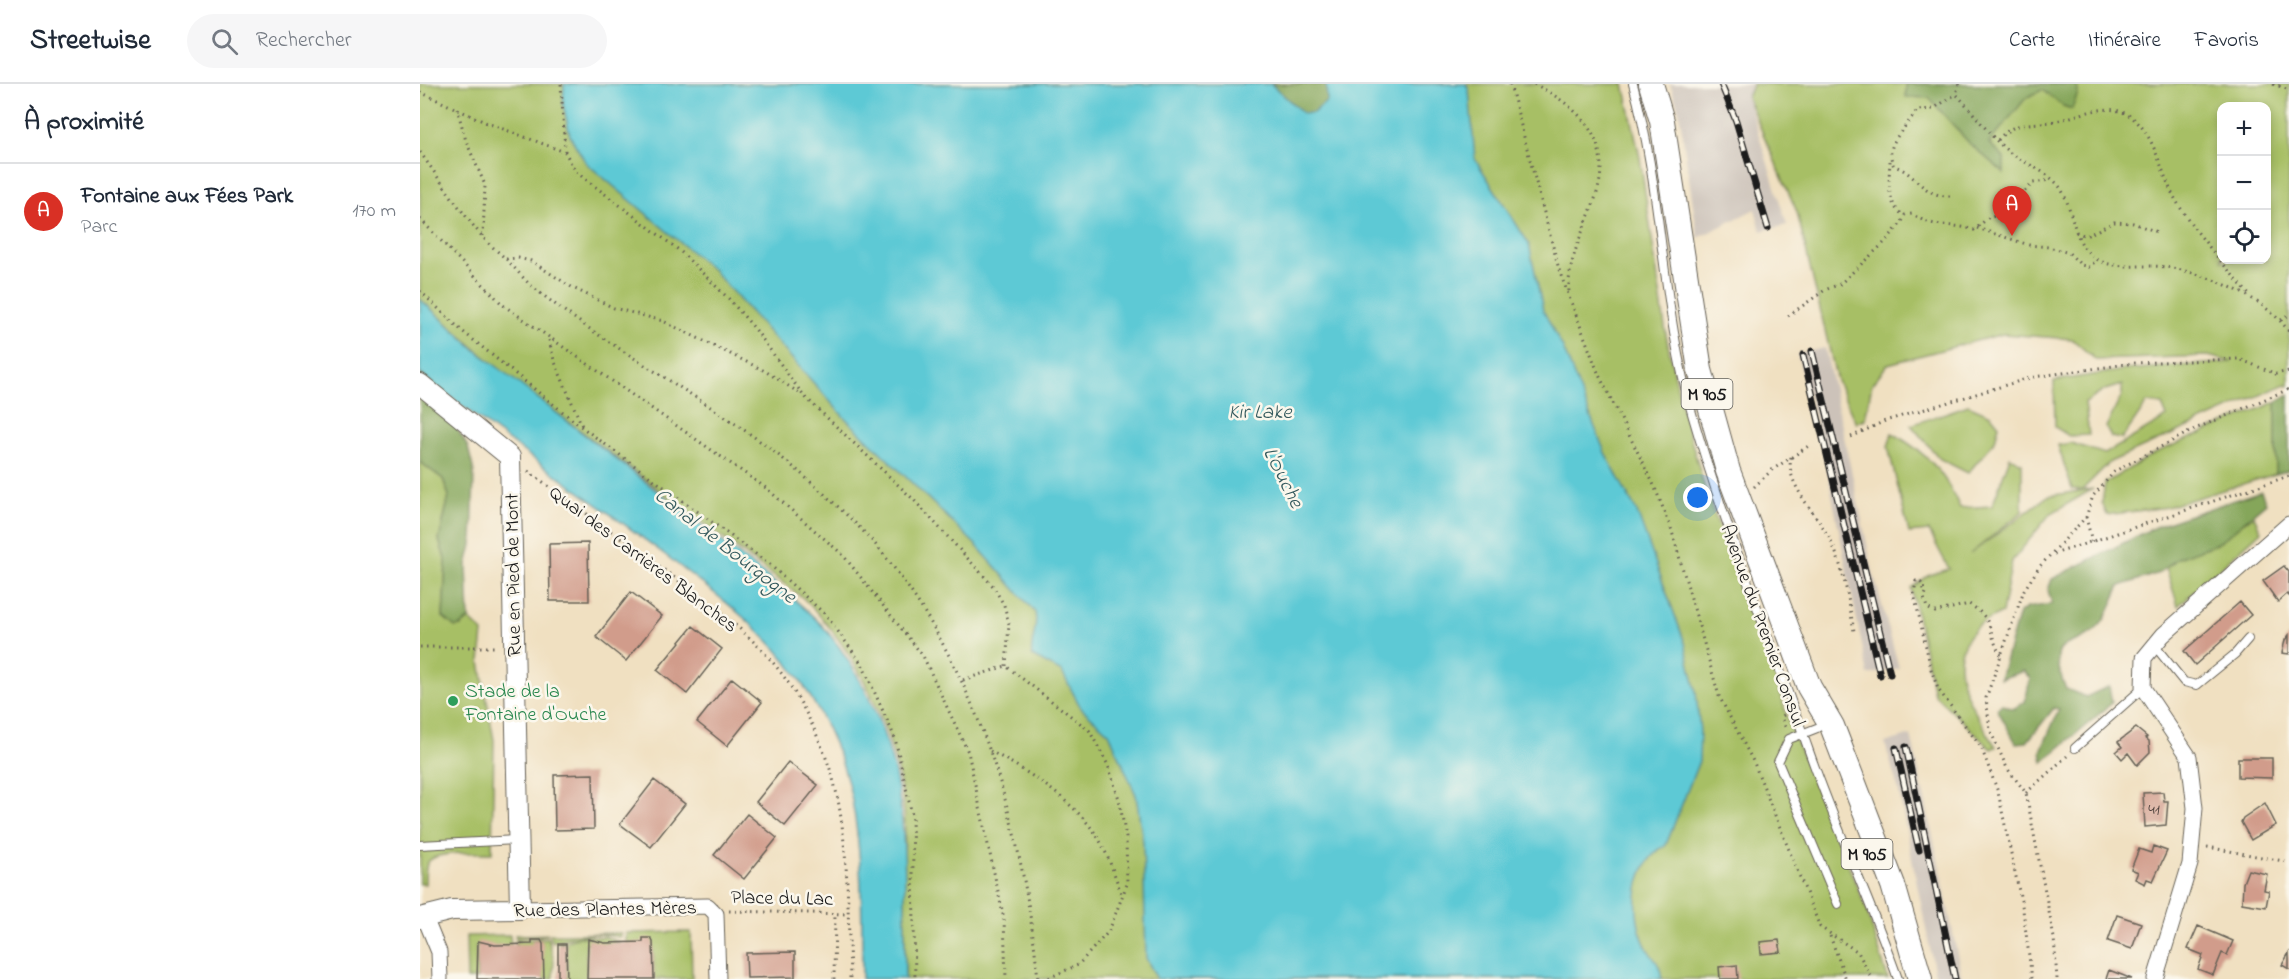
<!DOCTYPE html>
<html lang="fr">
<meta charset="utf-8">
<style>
:root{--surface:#fff;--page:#f6f6f7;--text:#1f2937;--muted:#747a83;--line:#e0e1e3;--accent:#d93025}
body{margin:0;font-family:"Indie Flower",sans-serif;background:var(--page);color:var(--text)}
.controls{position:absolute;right:18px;top:18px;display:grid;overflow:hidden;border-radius:12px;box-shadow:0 3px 9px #0003}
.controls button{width:54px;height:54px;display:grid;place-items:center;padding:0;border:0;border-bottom:2px solid var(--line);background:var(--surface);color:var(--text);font:30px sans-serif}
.you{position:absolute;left:1278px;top:414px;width:21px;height:21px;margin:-15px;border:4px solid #fff;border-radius:50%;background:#1a73e8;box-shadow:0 0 0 9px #1a73e833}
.badge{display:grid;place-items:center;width:39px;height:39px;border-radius:50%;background:var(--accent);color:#fff;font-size:20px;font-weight:700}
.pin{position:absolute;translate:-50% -50px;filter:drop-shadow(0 2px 3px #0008)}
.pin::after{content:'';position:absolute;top:32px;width:21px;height:18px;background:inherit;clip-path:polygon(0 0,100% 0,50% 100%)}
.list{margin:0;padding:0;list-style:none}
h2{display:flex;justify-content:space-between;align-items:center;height:78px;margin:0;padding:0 24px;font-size:26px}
h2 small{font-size:20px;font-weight:400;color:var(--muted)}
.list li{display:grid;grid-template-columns:39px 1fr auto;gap:18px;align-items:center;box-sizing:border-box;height:96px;padding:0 24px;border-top:2px solid var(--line)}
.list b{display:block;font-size:22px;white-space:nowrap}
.list p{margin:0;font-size:20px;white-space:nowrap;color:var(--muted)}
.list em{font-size:20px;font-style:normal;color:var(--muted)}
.icon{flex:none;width:33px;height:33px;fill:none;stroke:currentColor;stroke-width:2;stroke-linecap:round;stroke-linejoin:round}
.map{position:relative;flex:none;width:1869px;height:895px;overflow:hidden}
header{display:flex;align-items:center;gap:36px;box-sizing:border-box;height:84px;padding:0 30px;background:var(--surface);border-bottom:2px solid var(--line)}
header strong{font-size:28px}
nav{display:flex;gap:33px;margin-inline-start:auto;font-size:21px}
.search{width:420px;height:54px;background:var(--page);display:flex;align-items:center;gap:15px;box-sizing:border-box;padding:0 21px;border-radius:33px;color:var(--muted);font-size:22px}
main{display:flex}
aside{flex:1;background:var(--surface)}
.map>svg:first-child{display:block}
.industrial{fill:#ccc2b9}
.green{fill:#a7bf65;stroke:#626e40;stroke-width:1.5;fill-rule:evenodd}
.forest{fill:#85a65a;stroke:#50613b;stroke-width:1.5}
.water{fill:#5dc9d5;stroke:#3c7278;stroke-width:1.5}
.building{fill:#d19c8b}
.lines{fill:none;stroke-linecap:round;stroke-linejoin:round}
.service-casing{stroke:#666156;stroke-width:10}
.minor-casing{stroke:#666156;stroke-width:17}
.tertiary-casing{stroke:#666156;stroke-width:22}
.primary-casing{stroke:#666156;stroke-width:26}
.path{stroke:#666156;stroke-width:3;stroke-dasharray:1.5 4.5;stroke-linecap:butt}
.service{stroke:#fff;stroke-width:8}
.minor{stroke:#fff;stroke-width:15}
.tertiary{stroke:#fff;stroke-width:20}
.primary{stroke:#fff;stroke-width:24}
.rail-casing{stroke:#1c1c1c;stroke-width:7}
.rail{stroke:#fbf7ec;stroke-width:4.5;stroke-dasharray:14;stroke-linecap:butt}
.leisure-dot{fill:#2e9e5b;stroke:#fbf7ec;stroke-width:2}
.labels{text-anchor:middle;stroke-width:5;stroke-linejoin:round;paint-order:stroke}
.number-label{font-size:16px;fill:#493c38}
.shield{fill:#fbf7ec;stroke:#5f5e5a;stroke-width:1.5}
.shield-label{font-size:18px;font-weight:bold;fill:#1c1c1c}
.street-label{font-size:20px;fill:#1c1c1c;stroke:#fbf7ec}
.leisure-label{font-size:20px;fill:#27864d;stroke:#fbf7ec;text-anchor:start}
.water-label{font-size:21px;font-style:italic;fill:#33595d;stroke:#fbf7ec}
</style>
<header>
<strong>Streetwise</strong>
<div class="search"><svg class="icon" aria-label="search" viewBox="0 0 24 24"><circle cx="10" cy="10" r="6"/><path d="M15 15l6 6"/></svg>Rechercher</div>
<nav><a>Carte</a><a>Itinéraire</a><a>Favoris</a></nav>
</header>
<main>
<aside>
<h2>À proximité<small></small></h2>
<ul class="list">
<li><span class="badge">A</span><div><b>Fontaine aux Fées Park</b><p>Parc</p></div><em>170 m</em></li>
</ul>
</aside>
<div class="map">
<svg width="1869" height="895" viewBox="0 0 1869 895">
<rect width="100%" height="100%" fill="#fbf7ec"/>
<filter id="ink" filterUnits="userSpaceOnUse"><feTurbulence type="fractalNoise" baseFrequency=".0167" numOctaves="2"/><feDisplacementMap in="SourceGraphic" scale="12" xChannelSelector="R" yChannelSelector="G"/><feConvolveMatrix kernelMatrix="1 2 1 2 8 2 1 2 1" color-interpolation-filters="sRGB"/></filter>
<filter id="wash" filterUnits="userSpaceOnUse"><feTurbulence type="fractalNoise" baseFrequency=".008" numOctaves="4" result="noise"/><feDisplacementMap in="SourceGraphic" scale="24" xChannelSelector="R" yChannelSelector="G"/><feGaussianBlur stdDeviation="1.35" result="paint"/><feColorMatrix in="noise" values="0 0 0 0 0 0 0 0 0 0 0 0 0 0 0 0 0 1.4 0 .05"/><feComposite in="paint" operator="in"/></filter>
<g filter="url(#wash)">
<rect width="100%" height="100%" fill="#f0e0c1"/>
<path class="industrial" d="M1250 0H1333L1327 13 1367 141 1341 147 1335 125 1278 154 1259 27Z
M1405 264 1453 488 1479 584 1448 591 1401 356 1377 270Z
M1491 651 1522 794 1542 895H1516L1478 704 1465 659Z"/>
<path class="green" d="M0 0H1204L1220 74 1247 256 1262 324 1286 408 1354 589 1370 642 1446 824 1468 895H485C485 857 484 819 484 780 484 762 486 743 484 725 475 647 439 569 383 514L76 283 0 215Z
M1333 0H1869V302L1865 300 1690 378 1662 406 1652 405 1638 361 1651 359 1685 370 1747 333 1742 321 1727 319 1702 355 1691 353 1686 343 1702 311V301L1685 306 1665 319 1669 351 1649 352 1635 343 1634 297 1704 286 1812 278 1788 272 1676 276 1652 255 1583 250 1468 280 1452 300 1445 335 1436 339 1417 297 1377 128 1327 13ZM1802 22H1846V176H1802Z
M1856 318V390L1747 423 1687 431 1682 419 1685 399 1735 369Z
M1548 321 1571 331 1579 341 1575 357 1548 389 1520 375 1491 341Z
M1472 349C1507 369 1524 387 1540 424L1572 422 1590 373 1602 379V428L1550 470 1628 412 1673 405 1630 430 1592 477 1582 529C1575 533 1564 537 1558 542 1517 578 1556 629 1576 663L1571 665 1514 610 1491 504 1509 491 1529 485 1509 447 1489 449 1468 363Z
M0 378 23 395 29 412 19 456 26 478 23 533 41 542 49 535 63 548 60 578 74 656 72 769C59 769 12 766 7 780 5 785 5 794 5 800H0Z
M1834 432 1841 447 1758 522 1746 484 1758 474 1800 458 1811 446Z
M271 848 272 895H234L233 858 206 859V849Z
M201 849 200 853C177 847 155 852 132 858L130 851 96 854 95 851Z
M90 851 91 861 56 862 57 895H47L46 852Z
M159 853H186L201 859H166L167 895H147L146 860H138Z
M128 854 134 876 133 895H124L96 861 95 857Z"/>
<path class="forest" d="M851 0H906L907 17 893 30 883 29Z
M1486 0H1657L1658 9 1652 25 1643 22 1622 6 1606 14 1569 59 1584 74V89L1550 60 1509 14 1486 13Z
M0 289 25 309 37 345 48 363 54 388 52 461 47 481 49 535 41 542 35 543 23 533 26 478 19 456 29 412 23 395 0 378Z
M1869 310V386L1856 390V318Z
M1841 407 1846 419 1800 458 1758 474 1739 489 1700 502C1693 514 1689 531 1681 540 1656 570 1622 546 1646 605L1666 613 1689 602 1692 619 1623 678 1621 667 1639 625 1634 624 1607 658 1596 659 1577 625 1582 620 1593 625 1605 618 1610 595 1604 587 1580 595 1599 529 1607 524 1632 520 1628 506 1632 495 1735 443Z"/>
<path class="water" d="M144 0H851L883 29H893L907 17 906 0H1046L1049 6 1055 75 1109 160 1123 226 1143 264 1186 371 1217 428 1265 559 1276 608 1280 647 1279 677 1246 761C1213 779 1210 831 1226 862 1234 878 1239 875 1242 895H737L726 874 723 758 716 711 689 649 661 624 642 588 612 572C609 558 619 546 615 528L557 462 423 332 293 186 166 79 150 52 143 20Z
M0 215 57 267 349 494C369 511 390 527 407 547 444 592 471 654 479 712 488 771 484 836 485 895H442C442 829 444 735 420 674 405 635 383 596 356 565 324 530 285 502 248 473 167 411 80 354 0 289Z"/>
<g id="blocks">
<path class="building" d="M168 459 169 517H130L129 460Z
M1864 482 1869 488V512L1867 510 1858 518 1843 497Z
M211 508 242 532 206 577 176 553Z
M1820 518 1831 531 1775 581 1764 567Z
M273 542 302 565 267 610 237 586Z
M1869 551V570L1862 569 1865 556Z
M312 594 342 618 307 662 277 638Z
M1716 644 1727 653 1725 654 1729 657 1730 668 1717 681 1708 669 1702 675 1696 668 1702 663 1698 658Z
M1818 674H1852V694L1818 693Z
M368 678 398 701 365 742 336 718Z
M173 690 174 745 135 746 134 691Z
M234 696 265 720 231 763 200 740Z
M1743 708 1744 717H1748L1746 741 1725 743 1723 709Z
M1845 719 1856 741 1831 756 1821 738 1823 734Z
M327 730 357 754 324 795 294 771Z
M1733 762 1747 767 1733 797 1727 795 1725 800 1715 795 1718 788 1711 785 1719 765 1731 769Z
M1828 786 1847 790 1844 806 1849 807 1846 823 1822 819 1823 799Z
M1697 831 1721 839 1712 865 1688 857Z
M1778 842 1813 857 1807 871 1802 869 1793 891 1778 885 1783 871 1768 865Z
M223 854H231L233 858 234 895H167L168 855 185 859 223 858Z
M112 856H121L123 860 124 895H57L58 857 75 861 112 860Z
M1359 856 1361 868 1341 870 1340 858Z
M138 860H146L147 895H138Z
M375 868V893L327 894 326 869Z
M1869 869V885L1862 881Z
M1317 881 1318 895H1300L1299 883Z
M1689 886 1712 895H1686Z"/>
</g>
</g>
<g filter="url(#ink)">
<use href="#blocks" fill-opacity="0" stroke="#666156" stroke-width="1.5"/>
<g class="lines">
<g class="service-casing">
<path id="service" d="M1213 0C1243 109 1241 225 1273 333 1306 446 1350 556 1389 667 1416 744 1451 818 1478 895
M1734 561 1764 598 1777 601 1815 570 1828 555
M1397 644 1369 655 1358 678 1418 820
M1655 664 1723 604
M0 761 97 756"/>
</g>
<g class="minor-casing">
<path id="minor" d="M100 825 288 822 296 830 298 895
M5 834 19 868 20 895
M1735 895 1770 780 1775 724 1769 673 1723 604 1724 574 1743 551 1869 440"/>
</g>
<g class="tertiary-casing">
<path id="tertiary" d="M0 300 90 373 100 825 32 826 0 834"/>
</g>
<g class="primary-casing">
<path id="primary" d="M1231 0 1242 37 1280 286 1308 387 1389 603 1412 642 1473 801 1500 895"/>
</g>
<path class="path" d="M141 0 145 67
M1090 0 1140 189 1179 291 1233 399 1251 444 1299 612 1334 679 1400 843 1438 868 1452 895
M1114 0C1160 23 1194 57 1176 112 1165 145 1147 175 1149 209
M1539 0 1536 10C1554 28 1569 52 1589 68 1604 79 1631 89 1641 105 1655 128 1652 162 1678 176 1697 186 1725 180 1746 183 1786 189 1847 214 1869 248
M1853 0 1859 2 1861 0
M1859 2 1869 6
M0 8 67 39 145 68 156 88 260 167 309 215 335 245 383 311 493 415 573 502 584 521 589 540 586 582
M37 24 46 57 65 101 63 152
M1578 56C1595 35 1612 42 1636 37 1655 33 1680 21 1699 27 1731 36 1739 82 1752 109 1770 144 1805 181 1830 212
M0 68C20 96 39 125 61 151 69 161 79 168 88 177 97 186 105 197 114 204 198 271 295 318 377 386 401 407 435 437 455 460 557 581 603 741 618 895
M1470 77C1469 94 1466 122 1484 131
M1530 112C1502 113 1497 89 1474 82 1462 60 1487 44 1497 26L1513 25 1536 10
M0 135 83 221 346 404 423 471 503 572 548 668 584 835 586 895
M1557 144 1609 161 1629 163 1649 169 1661 181 1669 183 1677 176
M1656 148 1666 152 1694 138 1713 139 1740 149
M86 175 98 174 111 177 153 204 194 224 243 237 345 287 381 310
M0 207 42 247 163 344 348 479 406 531 442 580 475 654 492 731 495 895
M1368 232 1405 206 1420 200 1465 158 1482 138 1485 131 1492 130C1515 146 1530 138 1554 146L1569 133 1578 132 1586 126 1613 99 1630 96
M1861 236 1869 231
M129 256 134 276 162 342
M1431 353 1465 337 1613 293 1715 279 1819 275 1856 290 1869 287
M1371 373C1365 399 1394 427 1406 448 1423 477 1428 514 1434 547
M108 387C152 419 196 451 240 483 283 515 330 547 362 590 383 618 400 655 411 688 429 745 428 834 430 895
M1334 403 1352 386 1390 361
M1666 433 1672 458
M1634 470 1869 392
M0 563H76
M1581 571C1567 549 1576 536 1549 520L1515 528 1507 524 1504 514 1506 509 1501 499 1496 497 1494 510 1511 585 1518 605 1561 663 1578 708 1603 826 1612 895
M543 596 586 582 669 646 688 681 699 715 706 754 707 800 689 847 658 881 626 895
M1364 631 1362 632 1366 646
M570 667C608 687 661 721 681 759 690 776 696 795 702 812
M1606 709 1647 672
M1787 763 1869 778
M309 827 428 830
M1410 852 1426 895
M414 895 415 829
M1637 895 1634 854 1606 709 1587 684 1570 646 1566 614 1604 506 1620 482 1666 433 1673 412 1695 387 1775 345 1869 305"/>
<use href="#service" class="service"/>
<use href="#minor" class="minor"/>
<use href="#tertiary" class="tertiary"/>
<use href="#primary" class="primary"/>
<g class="rail-casing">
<path id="rail" d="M1301 0 1316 37 1348 144
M1392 267 1470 590
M1383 271 1460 591
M1486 663 1535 895
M1476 664 1499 766"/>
</g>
<use href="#rail" class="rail"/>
</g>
</g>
<circle class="leisure-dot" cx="33" cy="617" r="6"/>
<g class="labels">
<g class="number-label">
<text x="1734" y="730">41</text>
</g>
<g class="shield">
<rect x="1261.5" y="295" width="51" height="30" rx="4.5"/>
<rect x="1421.5" y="755" width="51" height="30" rx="4.5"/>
</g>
<g class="shield-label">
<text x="1287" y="316">M 905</text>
<text x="1447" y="776">M 905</text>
</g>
<g class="street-label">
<text transform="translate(224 474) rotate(37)" y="7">Quai des Carrières Blanches</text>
<text transform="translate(92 491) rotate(-91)" y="7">Rue en Pied de Mont</text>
<text transform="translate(1344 541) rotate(70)" y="7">Avenue du Premier Consul</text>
<text transform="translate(362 813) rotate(1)" y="7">Place du Lac</text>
<text transform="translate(185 824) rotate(-1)" y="7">Rue des Plantes Mères</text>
</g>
<g class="leisure-label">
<text x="45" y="613">Stade de la<tspan x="45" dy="23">Fontaine d'Ouche</tspan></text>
</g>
<g class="water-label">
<text x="840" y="334">Kir Lake</text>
<text transform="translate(864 393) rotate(63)" y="7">L'Ouche</text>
<text transform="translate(306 461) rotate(38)" y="7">Canal de Bourgogne</text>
</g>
</g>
</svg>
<div class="controls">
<button>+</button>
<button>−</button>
<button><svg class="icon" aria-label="locate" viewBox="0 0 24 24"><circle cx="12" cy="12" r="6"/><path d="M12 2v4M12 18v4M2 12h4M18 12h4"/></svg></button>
</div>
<div class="you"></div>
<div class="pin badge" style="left:1592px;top:152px">A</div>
</div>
</main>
